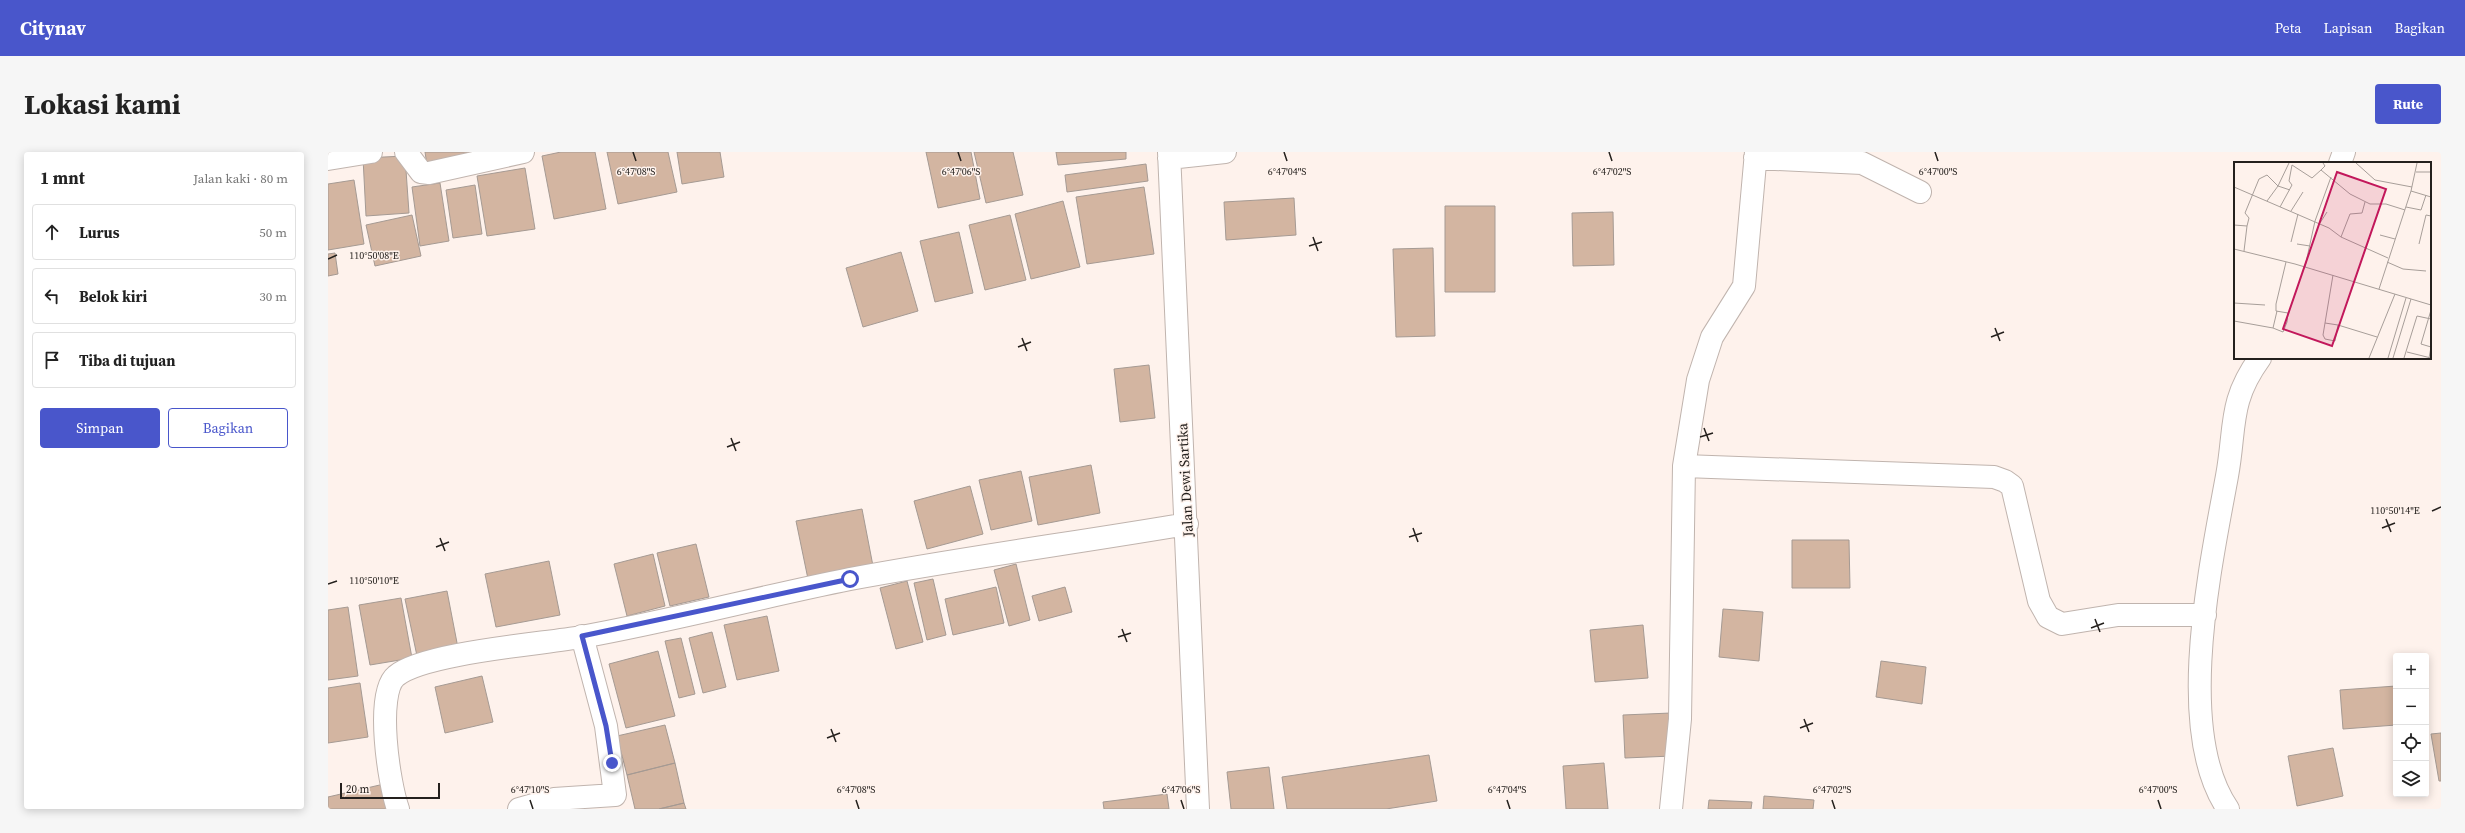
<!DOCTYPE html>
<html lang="id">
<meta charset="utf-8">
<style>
:root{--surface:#fff;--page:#f6f6f6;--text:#222;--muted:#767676;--line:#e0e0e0;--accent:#4956cb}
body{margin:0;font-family:"Source Serif 4",serif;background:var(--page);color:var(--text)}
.controls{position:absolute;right:12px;bottom:12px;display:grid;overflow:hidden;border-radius:4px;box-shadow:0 2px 10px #0003}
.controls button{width:36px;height:36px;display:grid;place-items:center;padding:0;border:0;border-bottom:1px solid var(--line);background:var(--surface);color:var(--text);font:20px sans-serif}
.scale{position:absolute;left:12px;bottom:10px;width:100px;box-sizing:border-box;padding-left:4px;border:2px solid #24201d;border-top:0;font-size:11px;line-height:14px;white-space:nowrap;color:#24201d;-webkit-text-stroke:3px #fef2ec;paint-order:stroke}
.stop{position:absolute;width:12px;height:12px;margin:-9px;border:3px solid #4956cb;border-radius:50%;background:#fff}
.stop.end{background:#4956cb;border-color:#fff;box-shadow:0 1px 4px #0008}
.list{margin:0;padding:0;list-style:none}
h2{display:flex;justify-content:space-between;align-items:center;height:52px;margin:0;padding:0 16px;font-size:17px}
h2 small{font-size:13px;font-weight:400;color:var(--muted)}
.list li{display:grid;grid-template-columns:26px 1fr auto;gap:12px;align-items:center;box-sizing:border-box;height:56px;margin:0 8px 8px;padding:0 8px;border:1px solid var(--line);border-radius:4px}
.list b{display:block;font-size:15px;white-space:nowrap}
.list em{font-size:13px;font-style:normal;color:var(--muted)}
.actions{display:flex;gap:8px;padding:12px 16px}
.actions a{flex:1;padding:9px 0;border:1px solid var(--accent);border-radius:4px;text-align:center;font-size:14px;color:var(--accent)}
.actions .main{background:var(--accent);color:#fff}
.icon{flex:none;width:22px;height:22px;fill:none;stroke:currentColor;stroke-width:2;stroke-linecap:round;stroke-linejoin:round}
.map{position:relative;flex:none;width:2113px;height:657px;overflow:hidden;border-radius:4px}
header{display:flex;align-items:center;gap:24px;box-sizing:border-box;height:56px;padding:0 20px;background:var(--accent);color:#fff}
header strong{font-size:19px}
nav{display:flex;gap:22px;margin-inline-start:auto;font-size:14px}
.intro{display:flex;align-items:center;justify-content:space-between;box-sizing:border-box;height:96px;padding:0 24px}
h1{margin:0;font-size:28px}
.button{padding:10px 18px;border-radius:4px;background:var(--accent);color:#fff;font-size:14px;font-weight:700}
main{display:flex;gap:24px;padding:0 24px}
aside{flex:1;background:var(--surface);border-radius:4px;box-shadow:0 2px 10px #0003}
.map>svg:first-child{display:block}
.building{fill:#d3b5a1;stroke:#a59a93}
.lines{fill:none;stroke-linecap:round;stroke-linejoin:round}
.street-casing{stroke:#c0b4ae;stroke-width:24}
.street{stroke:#fff;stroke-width:22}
.route{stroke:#4956cb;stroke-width:5}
.ticks{fill:none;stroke:#24201d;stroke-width:1.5}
.labels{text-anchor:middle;stroke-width:3;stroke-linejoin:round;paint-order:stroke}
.street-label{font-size:14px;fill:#24201d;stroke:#fef2ec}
.inset-road{fill:none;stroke:#a79e99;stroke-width:1}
.view{fill:#c2185b;fill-opacity:0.15;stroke:#c2185b;stroke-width:2}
.inset-edge{fill:none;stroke:#24201d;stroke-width:2}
.ticks-label{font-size:10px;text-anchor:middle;fill:#24201d;stroke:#fef2ec;stroke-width:3;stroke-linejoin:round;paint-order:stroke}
</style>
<header>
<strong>Citynav</strong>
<nav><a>Peta</a><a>Lapisan</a><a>Bagikan</a></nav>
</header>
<div class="intro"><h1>Lokasi kami</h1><a class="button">Rute</a></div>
<main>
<aside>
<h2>1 mnt<small>Jalan kaki · 80 m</small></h2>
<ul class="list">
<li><svg class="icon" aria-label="ahead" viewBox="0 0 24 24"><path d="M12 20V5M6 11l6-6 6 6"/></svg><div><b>Lurus</b></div><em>50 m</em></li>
<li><svg class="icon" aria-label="left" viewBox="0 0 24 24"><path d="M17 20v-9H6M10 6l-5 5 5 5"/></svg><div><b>Belok kiri</b></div><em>30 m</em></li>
<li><svg class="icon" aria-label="arrive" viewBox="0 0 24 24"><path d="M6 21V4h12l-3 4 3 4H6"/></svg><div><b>Tiba di tujuan</b></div></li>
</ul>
<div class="actions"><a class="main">Simpan</a><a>Bagikan</a></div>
</aside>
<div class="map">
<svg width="2113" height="657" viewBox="0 0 2113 657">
<rect width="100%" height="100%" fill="#fef2ec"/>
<path class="building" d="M97 0H139L140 5 99 13Z
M233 0H267L278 57 226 67 214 4Z
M279 0H340L349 40 290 52Z
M349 0H392L396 25 354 32Z
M598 0H643L652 47 610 56Z
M646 0H685L695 43 658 51Z
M728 0H798V7L730 13Z
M77 4 81 61 38 64 35 6Z
M818 12 820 29 739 40 737 23Z
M197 16 207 77 159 84 149 24Z
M26 28 36 92 0 98V32Z
M112 31 121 89 92 94 84 35Z
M147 33 154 82 125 86 118 38Z
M816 35 826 102 759 112 748 45Z
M966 46 968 83 898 88 896 50Z
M735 49 752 115 703 127 687 62Z
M1117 54H1167V140H1117Z
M1285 60 1286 113 1245 114 1244 61Z
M84 63 93 104 47 114 38 73Z
M682 63 698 128 657 138 641 73Z
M631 80 645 141 607 150 592 89Z
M1105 96 1107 184 1068 185 1065 97Z
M573 100 590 159 535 175 518 116Z
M7 101 10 122 0 124V102Z
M821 213 827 266 792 270 786 217Z
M763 313 772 361 710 373 701 325Z
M693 319 704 369 663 378 651 328Z
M642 334 655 382 599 397 586 349Z
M534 357 545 414 480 427 468 369Z
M1464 388H1521L1522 436H1464Z
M368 392 381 445 342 454 329 401Z
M325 402 337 454 299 464 286 412Z
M221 409 232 463 168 475 157 422Z
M688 412 702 468 681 474 666 418Z
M605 427 618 483 599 488 586 431Z
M579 429 595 490 568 497 552 436Z
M668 435 676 471 625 483 617 447Z
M737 435 744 460 711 469 704 444Z
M119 439 130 496 89 504 77 447Z
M73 446 84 506 42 513 31 453Z
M20 455 30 524 0 528V458Z
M1395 457 1435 460 1431 509 1391 505Z
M439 464 451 519 409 528 396 473Z
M1315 473 1320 526 1267 530 1262 478Z
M384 480 398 535 375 541 361 486Z
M353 486 367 542 351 546 337 489Z
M330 499 347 564 298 576 281 512Z
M1553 509 1598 515 1594 552 1548 545Z
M154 524 165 570 117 581 107 535Z
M32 531 40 585 0 591V536Z
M2068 534V573L2015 577 2012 538Z
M1343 561 1344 604 1297 606 1295 563Z
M337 573 347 611 299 623 289 584Z
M2113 581V629H2111L2103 582Z
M2005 596 2015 644 1969 654 1960 604Z
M1101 603 1109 649 1058 657H959L954 625Z
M347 611 356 651 331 657H307L299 623Z
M1276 611 1280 657H1238L1235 614Z
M941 615 946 657H903L899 620Z
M56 632 62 657H0V645Z
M839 642 841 657H776L775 650Z
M1436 644 1486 648 1485 657H1435Z
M1381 648 1424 650 1423 657H1380Z
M356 651 358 657H331Z"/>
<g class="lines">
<g class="street-casing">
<path id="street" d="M78 0 93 20 101 21 195 0
M841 0 870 657
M841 6 897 0
M1427 6 1534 11 1592 40
M0 7 43 0
M2012 11 2016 0
M1356 314 1666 325 1677 329 1684 334 1711 449 1720 465 1734 472 1790 463H1877
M70 657C61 632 47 541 68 524 95 501 213 492 253 485 343 469 432 445 522 427 634 406 747 391 859 372
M191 657 226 647 287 643 278 574 254 484
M1343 657 1352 567 1356 314 1370 228 1384 185 1416 134 1428 0
M1900 657C1846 579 1883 412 1899 324 1908 275 1900 250 1932 206"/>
</g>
<use href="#street" class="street"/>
</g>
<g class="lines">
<path class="route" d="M284 611 278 574 254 484 522 427"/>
</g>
<path class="ticks" d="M305 0 308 9M630 0 633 9M956 0 959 9M1281 0 1284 9M1607 0 1610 9M985 85 990 99M981 94 994 90M0 107 9 103M1667 176 1672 189M1663 185 1676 180M694 186 699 199M690 195 703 190M1376 276 1381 289M1372 285 1385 281M403 286 408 299M399 295 412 290M2104 359 2113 355M2058 367 2063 380M1085 376 1090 390M2054 376 2067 371M1081 385 1094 381M112 386 117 399M108 395 121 390M0 432 9 429M1767 467 1772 480M1763 476 1776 471M794 477 799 490M790 485 803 481M1476 567 1481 580M1472 576 1485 571M503 577 508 590M499 586 512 581M202 648 205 657M528 648 531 657M853 648 856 657M1179 648 1182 657M1504 648 1507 657M1830 648 1833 657"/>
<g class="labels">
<g class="street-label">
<text transform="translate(857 328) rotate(-93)" y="5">Jalan Dewi Sartika</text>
</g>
</g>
<g transform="translate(1906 10)">
<rect width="197" height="197" fill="#fef2ec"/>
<path class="inset-road" d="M89 1 91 4 87 8 116 32 136 42H152L171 48M122 1 141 18 178 25M58 3 78 16 87 8M182 10H197M0 25 95 66 107 75 154 96M177 29 197 35M33 39 44 24 56 28M46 45 58 23 55 19 58 3M172 45 187 48 192 33M57 49 69 30M86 61 93 50M0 63 13 64 15 56 11 51 25 17 33 13 44 24 55 1M146 73 161 77M107 75 116 52 128 51 131 40M57 80 64 52M63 82 76 84M185 82 192 53 197 54M0 87 61 102 197 143M10 89 13 64M153 100 169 107 192 109M71 105 81 59 97 15M145 127 177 29 183 1M0 141 31 143M0 159 39 166 43 149M91 161 104 163 101 179 91 177 89 173 99 113M104 163 143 175M39 166 49 170 53 160 54 151 42 149V142L52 100M173 190 197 196M135 196 161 132M154 196 172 136M159 196 177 137M170 196 183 154 197 157M195 196 197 185 187 182 197 148"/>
<path class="view" d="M103 10 152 27 98 184 49 167Z"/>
<rect width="197" height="197" class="inset-edge"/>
</g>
<g class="ticks-label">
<text x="308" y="23">6°47'08"S</text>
<text x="1284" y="23">6°47'02"S</text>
<text x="1610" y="23">6°47'00"S</text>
<text x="633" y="23">6°47'06"S</text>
<text x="959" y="23">6°47'04"S</text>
<text x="46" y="107">110°50'08"E</text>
<text x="2067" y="362">110°50'14"E</text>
<text x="46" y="432">110°50'10"E</text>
<text x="202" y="641">6°47'10"S</text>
<text x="528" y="641">6°47'08"S</text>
<text x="853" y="641">6°47'06"S</text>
<text x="1179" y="641">6°47'04"S</text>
<text x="1504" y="641">6°47'02"S</text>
<text x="1830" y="641">6°47'00"S</text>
</g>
</svg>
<div class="controls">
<button>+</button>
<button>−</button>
<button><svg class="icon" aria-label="locate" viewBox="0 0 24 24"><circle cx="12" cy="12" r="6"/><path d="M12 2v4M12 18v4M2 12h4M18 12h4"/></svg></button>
<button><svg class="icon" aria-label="layers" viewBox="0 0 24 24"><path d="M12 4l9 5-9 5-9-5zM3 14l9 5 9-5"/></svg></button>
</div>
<div class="scale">20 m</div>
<div class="stop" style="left:522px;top:427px"></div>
<div class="stop end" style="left:284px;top:611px"></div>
</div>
</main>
